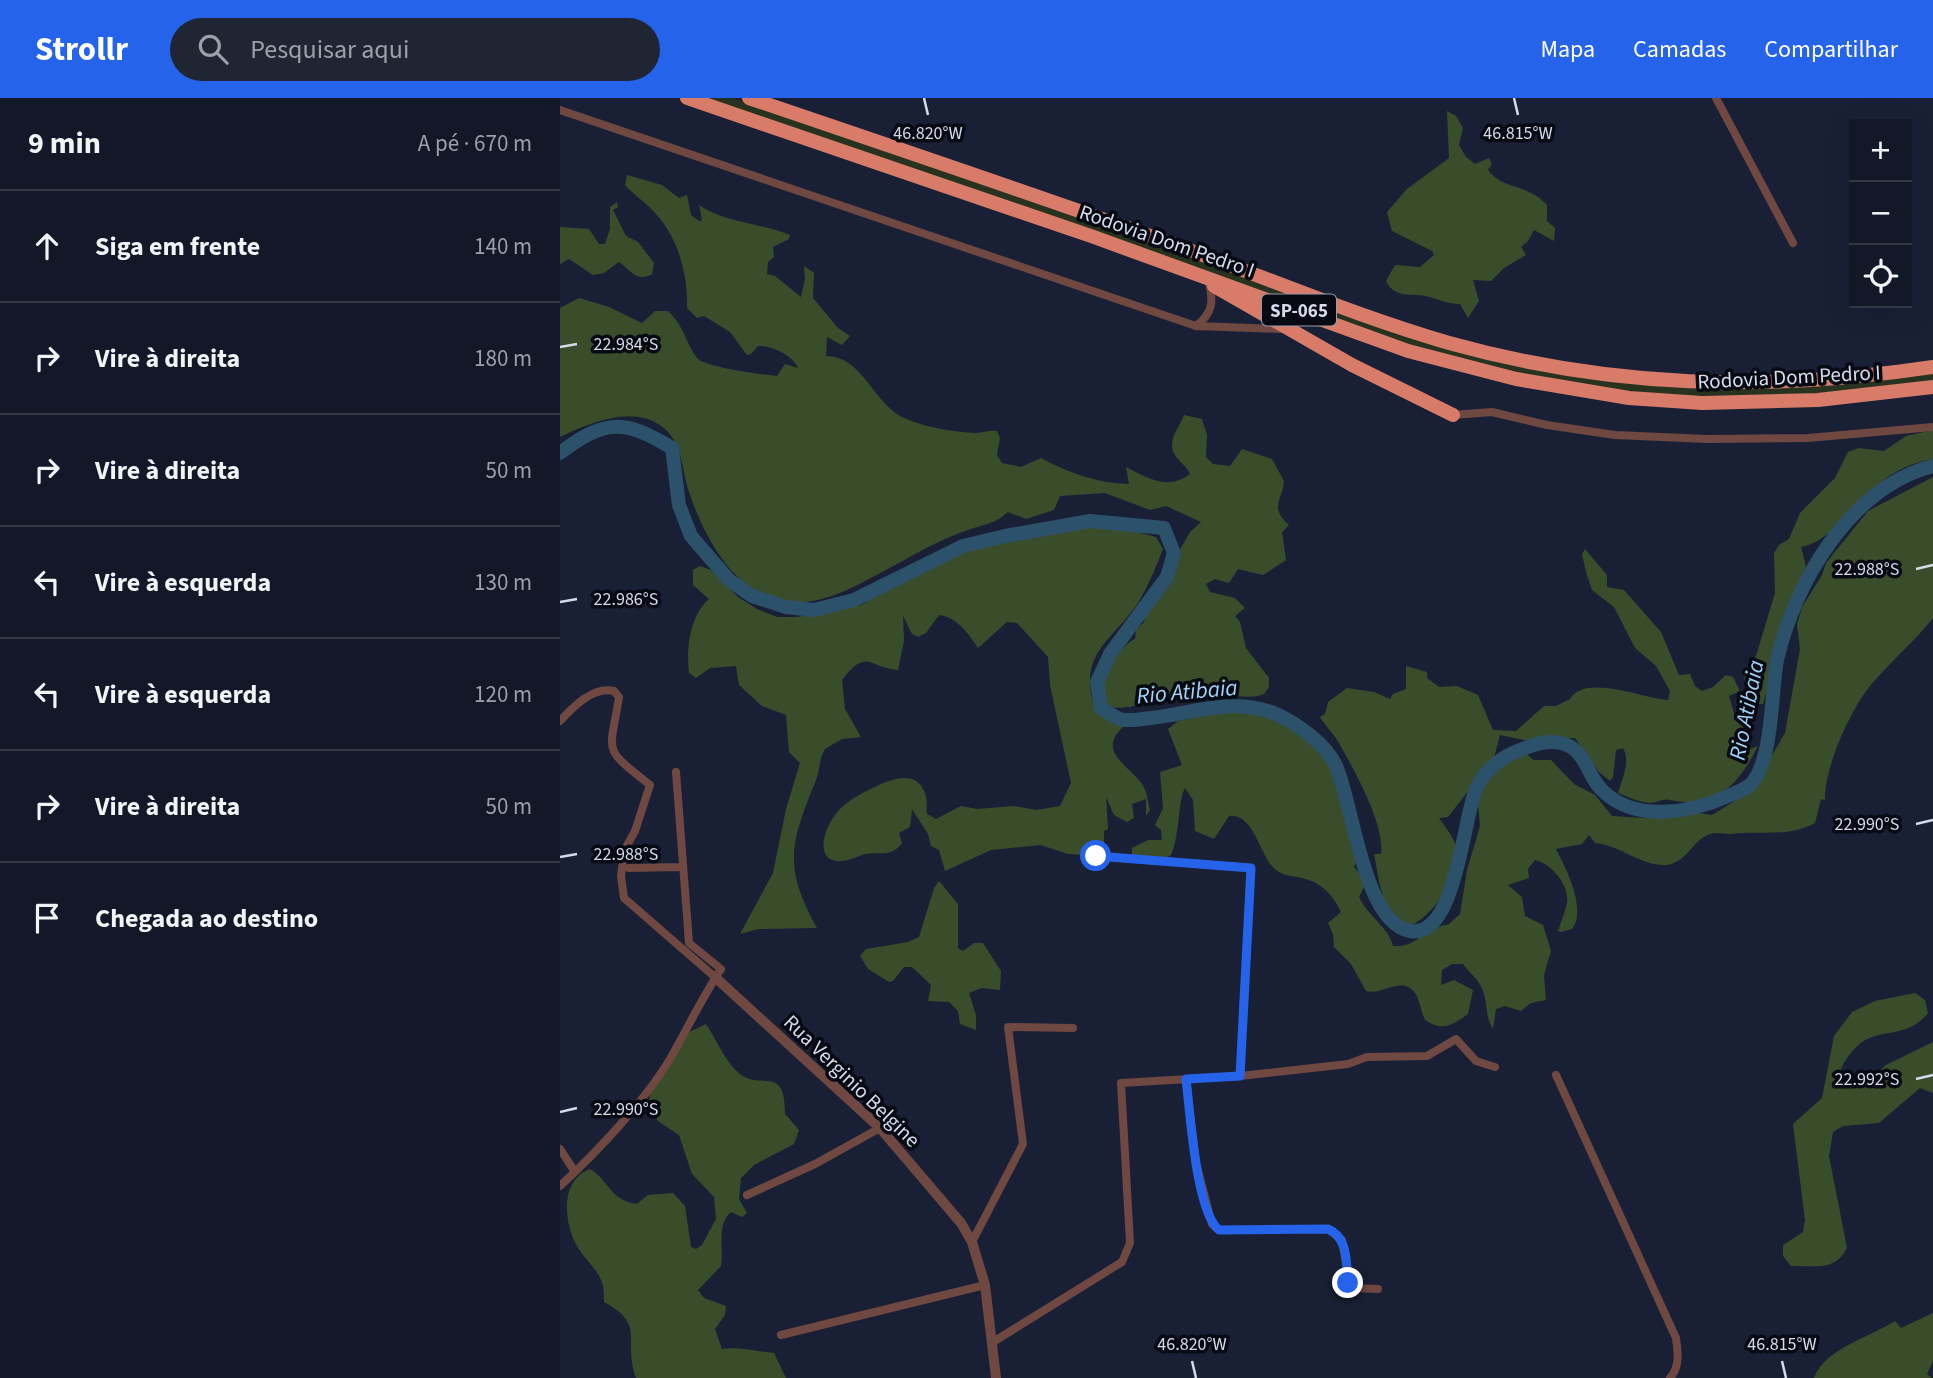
<!DOCTYPE html>
<html lang="pt">
<meta charset="utf-8">
<style>
:root{--surface:#131828;--page:#202534;--text:#f1f3f6;--muted:#9da0a8;--line:#323745;--accent:#2563eb}
body{margin:0;font-family:"Source Sans 3",sans-serif;background:var(--page);color:var(--text)}
.controls{position:absolute;right:21px;top:21px;display:grid;overflow:hidden;border-radius:0px;box-shadow:0 7px 28px #0002}
.controls button{width:63px;height:63px;display:grid;place-items:center;padding:0;border:0;border-bottom:2px solid var(--line);background:var(--surface);color:var(--text);font:35px sans-serif}
.stop{position:absolute;width:21px;height:21px;margin:-16px;border:5px solid #2563eb;border-radius:50%;background:#fff}
.stop.end{background:#2563eb;border-color:#fff;box-shadow:0 2px 7px #0008}
.list{margin:0;padding:0;list-style:none}
h2{display:flex;justify-content:space-between;align-items:center;height:91px;margin:0;padding:0 28px;font-size:30px}
h2 small{font-size:23px;font-weight:400;color:var(--muted)}
.list li{display:grid;grid-template-columns:46px 1fr auto;gap:21px;align-items:center;box-sizing:border-box;height:112px;padding:0 28px;border-top:2px solid var(--line)}
.list b{display:block;font-size:26px;white-space:nowrap}
.list em{font-size:23px;font-style:normal;color:var(--muted)}
.icon{flex:none;width:38px;height:38px;fill:none;stroke:currentColor;stroke-width:2;stroke-linecap:round;stroke-linejoin:round}
.map{position:relative;flex:none;width:1373px;height:1280px;overflow:hidden}
header{display:flex;align-items:center;gap:42px;box-sizing:border-box;height:98px;padding:0 35px;background:var(--accent);color:#fff}
header strong{font-size:33px}
nav{display:flex;gap:38px;margin-inline-start:auto;font-size:24px}
.search{width:490px;height:63px;background:var(--page);display:flex;align-items:center;gap:18px;box-sizing:border-box;padding:0 24px;border-radius:38px;color:var(--muted);font-size:26px}
main{display:flex}
aside{flex:1;background:var(--surface)}
.map>svg:first-child{display:block}
.green{fill:#27331e}
.forest{fill:#3a4d2a}
.lines{fill:none;stroke-linecap:round;stroke-linejoin:round}
.river{stroke:#2c516b;stroke-width:14}
.minor{stroke:#6e4841;stroke-width:8}
.tertiary{stroke:#6e4841;stroke-width:10}
.motorway{stroke:#d97b69;stroke-width:14}
.route{stroke:#2563eb;stroke-width:9}
.ticks{fill:none;stroke:#d5dbe9;stroke-width:2.5}
.labels{text-anchor:middle;stroke-width:7;stroke-linejoin:round;paint-order:stroke}
.shield{fill:#070a13;stroke:#979ca9;stroke-width:2}
.shield-label{font-size:19px;font-weight:bold;fill:#d5dbe9}
.street-label{font-size:21px;fill:#d5dbe9;stroke:#070a13}
.water-label{font-size:23px;font-style:italic;fill:#a1d3f7;stroke:#070a13}
.ticks-label{font-size:18px;text-anchor:middle;fill:#d5dbe9;stroke:#070a13;stroke-width:7;stroke-linejoin:round;paint-order:stroke}
</style>
<header>
<strong>Strollr</strong>
<div class="search"><svg class="icon" aria-label="search" viewBox="0 0 24 24"><circle cx="10" cy="10" r="6"/><path d="M15 15l6 6"/></svg>Pesquisar aqui</div>
<nav><a>Mapa</a><a>Camadas</a><a>Compartilhar</a></nav>
</header>
<main>
<aside>
<h2>9 min<small>A pé · 670 m</small></h2>
<ul class="list">
<li><svg class="icon" aria-label="ahead" viewBox="0 0 24 24"><path d="M12 20V5M6 11l6-6 6 6"/></svg><div><b>Siga em frente</b></div><em>140 m</em></li>
<li><svg class="icon" aria-label="right" viewBox="0 0 24 24"><path d="M7 20v-9h11M14 6l5 5-5 5"/></svg><div><b>Vire à direita</b></div><em>180 m</em></li>
<li><svg class="icon" aria-label="right" viewBox="0 0 24 24"><path d="M7 20v-9h11M14 6l5 5-5 5"/></svg><div><b>Vire à direita</b></div><em>50 m</em></li>
<li><svg class="icon" aria-label="left" viewBox="0 0 24 24"><path d="M17 20v-9H6M10 6l-5 5 5 5"/></svg><div><b>Vire à esquerda</b></div><em>130 m</em></li>
<li><svg class="icon" aria-label="left" viewBox="0 0 24 24"><path d="M17 20v-9H6M10 6l-5 5 5 5"/></svg><div><b>Vire à esquerda</b></div><em>120 m</em></li>
<li><svg class="icon" aria-label="right" viewBox="0 0 24 24"><path d="M7 20v-9h11M14 6l5 5-5 5"/></svg><div><b>Vire à direita</b></div><em>50 m</em></li>
<li><svg class="icon" aria-label="arrive" viewBox="0 0 24 24"><path d="M6 21V4h12l-3 4 3 4H6"/></svg><div><b>Chegada ao destino</b></div></li>
</ul>
</aside>
<div class="map">
<svg width="1373" height="1280" viewBox="0 0 1373 1280">
<rect width="100%" height="100%" fill="#192035"/>
<path class="green" d="M145 0H173L775 209 1063 285 1140 291 1216 289 1373 274V284L1260 297 1099 298 956 277 822 240 771 217Z"/>
<path class="forest" d="M887 13 896 18 903 30 899 47 906 59 915 66 929 60 932 66 928 72C944 93 965 84 987 107V123L995 130 994 143 974 132 968 143 961 149 966 157 944 170 931 183 913 182 919 203 908 220 900 206C887 206 878 201 866 198 850 195 835 201 826 183L835 167 860 169 874 157 872 153 832 133 827 114 847 91 889 60Z
M67 77 102 87 119 100 127 97 131 117 139 123 142 122 139 107C165 125 201 125 230 137L229 141 213 149 214 159 208 164 207 176 215 178 241 199 245 181 244 168 254 175 253 200 278 230 290 238 282 247 267 239 266 258C302 258 312 303 342 319 362 329 394 334 416 335 423 335 430 332 437 333L440 340 437 357 442 365 461 369 481 360C509 375 536 385 569 386L566 369C588 380 607 393 630 376 626 367 620 365 615 357 606 343 620 329 624 317L642 321 647 337 646 359 653 366 670 368 682 351 712 361 724 383C722 404 709 409 729 427L722 434 726 462 703 477 678 471 669 485 655 481 646 486 650 494 675 500 685 510 675 518 680 524 686 550 709 580V589L704 596C678 606 650 586 624 593 607 598 560 617 546 607L539 591 545 566C556 559 568 543 575 541L576 532 584 524 587 509 612 478 618 455 630 434 641 424 606 408 590 412 545 395 500 398 494 412 466 421 448 414C434 427 423 426 405 433 382 441 360 453 339 465 311 479 283 498 252 503 185 516 147 447 129 394 122 373 123 347 105 331 75 305 30 325 0 339V210L19 200 49 209 82 225 95 213H108C123 226 126 245 137 260 144 269 204 277 217 278L225 266 238 270C233 257 210 247 198 248L191 256 187 257 170 234 144 218 137 220 127 210C128 178 119 142 97 117 88 106 75 98 65 87Z
M57 104 58 109 53 112 66 138 78 144 94 165 92 176C76 185 71 172 59 164L44 175 33 177 9 161 0 166V129L29 131 39 146H45L50 131V109Z
M1373 332V361C1354 364 1336 372 1320 385 1296 403 1273 443 1241 449L1246 468 1220 531 1214 586 1208 588 1203 606H1190L1183 574 1196 558 1215 495 1214 455 1219 447 1229 441 1240 415 1275 380 1288 354 1299 350 1324 353 1346 338Z
M1373 379V520C1354 544 1330 564 1310 588 1290 613 1264 670 1265 702L1261 701 1255 725C1228 740 1200 732 1171 736 1164 736 1156 734 1150 736 1133 741 1127 765 1106 767 1080 768 1060 747 1035 745L1029 737 1022 746 996 751C1006 770 1027 812 1012 831L1001 834 998 833C1001 824 1005 814 1007 805 1010 788 991 765 975 762L968 771 969 780 948 787 962 799 965 818 983 827 991 853 984 877 986 902 971 905 961 913 945 908 936 911 933 931C925 918 928 907 923 893 919 881 910 876 903 866H892L882 872 881 887 894 882 913 892 908 916C893 927 883 934 865 922 861 914 860 902 855 895 841 877 823 898 806 893L791 866 774 849 773 836 768 825 781 814C773 797 761 784 742 780 733 778 724 778 716 772 699 759 695 715 669 718L654 741 635 733 633 702 625 690C618 701 620 737 611 757L605 760 572 758V750L588 742H602L601 732 595 727 603 710 600 674 622 667 608 631 618 623 670 612 705 617 735 624 744 629 756 641 783 686 803 745 794 769 807 783 799 799C807 817 829 830 833 848 845 849 859 844 864 833L889 826 900 816 907 772 920 728 918 705 924 688 939 670 956 656 965 655 974 662H991L1014 686 1035 697 1052 718 1083 720 1125 713 1152 717 1191 693 1225 635 1240 551 1237 526 1242 509 1262 477 1266 465 1308 413Z
M541 419 566 431 596 439 603 451C596 469 588 488 578 505 553 542 518 555 534 607L549 620 569 624C532 652 568 666 582 686 587 693 588 704 590 712L586 718V701L572 706 574 720 567 724 554 717 546 699 548 731 544 733V758L508 756 481 747 431 752 385 773 379 752 371 748 368 736 352 711 350 729 339 735 342 745C330 762 316 751 299 758 253 778 258 735 279 712 292 699 303 695 319 687 336 680 356 673 365 695 368 702 366 709 367 716L376 721 401 708 417 711 454 708 476 712 500 708 511 685 490 587 488 559 457 525 447 524 418 550C409 536 397 519 379 517L366 535 358 539 352 536 343 518 344 543 338 572C308 570 308 549 282 582L285 611 301 639 282 641 265 651C259 661 260 672 256 682 230 746 223 768 257 830L199 831 180 836 213 775 226 711 240 665 229 654 226 617 202 608 179 587 176 568 150 570 136 580 129 575C126 551 130 517 149 501L133 487V472L140 468 151 472 178 499 197 511 217 519H237L301 507 371 463 439 438Z
M1025 451 1047 477V489L1064 492 1101 534 1119 577 1130 576 1135 588 1142 593 1153 589 1166 577 1173 579 1180 593 1169 598 1176 622 1188 625 1190 651 1198 648C1179 686 1156 712 1110 702 1103 700 1097 705 1089 705 1079 704 1068 699 1058 695 1062 681 1071 663 1063 650L1056 652 1053 679 1050 683 1039 674 1015 640 964 642 940 637 934 660 888 719 879 720C885 729 893 738 896 748 902 775 876 814 854 826 822 829 819 778 814 756H821C825 726 794 672 779 645 774 636 766 629 760 619L765 616 768 604 787 590 814 594 830 601 833 596 846 591V568L867 574V580L879 589 897 588 918 597 933 632 956 633 984 608H996L1010 601C1026 575 1084 601 1108 602L1110 593 1096 568 1075 550 1054 509 1032 492 1026 474 1022 456Z
M379 783 398 806V850L403 853 414 845H423L441 873 440 892 422 890 409 895 416 917V932L400 926 398 913 389 904 368 903 371 887 352 869H344L333 883 329 884 308 871 300 858 306 851 348 844 359 839 374 790Z
M1355 895 1365 902 1368 915C1339 950 1308 917 1281 971L1284 984H1308L1326 967 1373 944V995L1360 990 1319 1025 1283 1028 1273 1034 1269 1058 1287 1150C1275 1174 1255 1167 1231 1168L1223 1158V1147L1243 1134 1245 1122 1233 1026 1262 1000 1274 938 1292 914 1315 903Z
M146 926C156 941 166 965 180 976 201 993 225 965 225 1016L239 1032 234 1046 194 1067 181 1080 179 1101 187 1115 182 1119 171 1114C156 1127 164 1150 161 1168L138 1192 144 1200 166 1208 165 1217 155 1231 162 1251C180 1248 198 1254 214 1255L226 1280H76C62 1242 87 1227 44 1204 44 1197 44 1188 41 1182 36 1170 25 1161 18 1150 3 1124 0 1082 30 1071 49 1082 50 1103 77 1106L88 1097 113 1095 125 1108 131 1149 136 1151 142 1147 156 1121 154 1099 132 1076 119 1037 98 1023 88 1005 92 991 129 934Z
M1373 1215V1263L1367 1276 1372 1280H1254C1264 1251 1310 1239 1335 1223L1341 1230Z"/>
<g class="lines">
<path class="river" d="M0 355C45 321 64 321 112 350L119 407 131 438 169 482 192 498 226 509 254 512 294 502 403 448 445 438 530 423 604 430 614 455 607 479 550 556 537 584 541 610C548 614 556 621 564 622 615 623 667 595 716 616 738 626 766 646 776 668 793 705 803 825 850 833 896 841 903 721 916 691 922 676 939 661 953 655 971 647 993 638 1011 649 1027 659 1029 680 1042 692 1074 725 1131 715 1168 698 1175 695 1186 691 1191 686 1213 663 1211 594 1217 562 1235 483 1291 389 1373 368"/>
<path class="minor" d="M1156 0 1233 145
M0 12 636 228 721 231
M636 228C652 216 654 204 649 185
M893 317 932 314 987 327 1055 337 1147 341 1248 340 1373 329
M0 623C13 609 33 588 54 593L59 599C50 657 41 648 90 687L75 733 64 753 61 778 64 800 156 880
M536 758 691 770 680 978
M69 770 121 769
M996 977 1116 1240C1118 1255 1120 1269 1110 1280
M626 981 636 1065 652 1126 659 1132 768 1131 782 1142 790 1190 818 1191
M0 1051 15 1074
M0 1088C38 1053 84 1004 110 961 127 931 142 900 161 871L129 845 116 674
M187 1097 255 1066 320 1030
M412 1144 463 1046 448 929 513 930
M221 1237 425 1187
M433 1244 562 1164 570 1145 561 985 680 978 788 966 807 959 867 958 896 941 916 963 935 969"/>
<path class="tertiary" d="M156 880 320 1030 401 1125 412 1144 425 1187 436 1280"/>
<path class="motorway" d="M127 0 531 138 848 253 956 281 1069 300 1142 305 1258 302 1373 289
M189 0C330 48 470 95 610 145 703 178 795 218 889 245 1051 290 1207 294 1373 269
M654 188 792 267 893 317"/>
</g>
<g class="lines">
<path class="route" d="M536 758 691 770 680 978 626 981C630 1013 636 1114 659 1132L768 1131C789 1140 786 1166 788 1185"/>
</g>
<path class="ticks" d="M364 0 368 17M954 0 958 17M0 249 17 246M1356 471 1373 467M0 504 17 501M1356 726 1373 722M0 759 17 756M1356 981 1373 977M0 1014 17 1010M632 1263 636 1280M1222 1263 1226 1280"/>
<g class="labels">
<rect class="shield" x="702" y="196.5" width="74" height="31" rx="5"/>
<g class="shield-label">
<text x="739" y="219">SP-065</text>
</g>
<g class="street-label">
<text transform="translate(607 143) rotate(19)" y="7">Rodovia Dom Pedro I</text>
<text transform="translate(1229 279) rotate(-3)" y="7">Rodovia Dom Pedro I</text>
<text transform="translate(292 983) rotate(44)" y="7">Rua Verginio Belgine</text>
</g>
<g class="water-label">
<text transform="translate(627 593) rotate(-5)" y="8">Rio Atibaia</text>
<text transform="translate(1186 612) rotate(-79)" y="8">Rio Atibaia</text>
</g>
</g>
<g class="ticks-label">
<text x="368" y="41">46.820°W</text>
<text x="958" y="41">46.815°W</text>
<text x="66" y="252">22.984°S</text>
<text x="1307" y="477">22.988°S</text>
<text x="66" y="507">22.986°S</text>
<text x="1307" y="732">22.990°S</text>
<text x="66" y="762">22.988°S</text>
<text x="1307" y="987">22.992°S</text>
<text x="66" y="1017">22.990°S</text>
<text x="632" y="1252">46.820°W</text>
<text x="1222" y="1252">46.815°W</text>
</g>
</svg>
<div class="controls">
<button>+</button>
<button>−</button>
<button><svg class="icon" aria-label="locate" viewBox="0 0 24 24"><circle cx="12" cy="12" r="6"/><path d="M12 2v4M12 18v4M2 12h4M18 12h4"/></svg></button>
</div>
<div class="stop" style="left:536px;top:758px"></div>
<div class="stop end" style="left:788px;top:1185px"></div>
</div>
</main>
